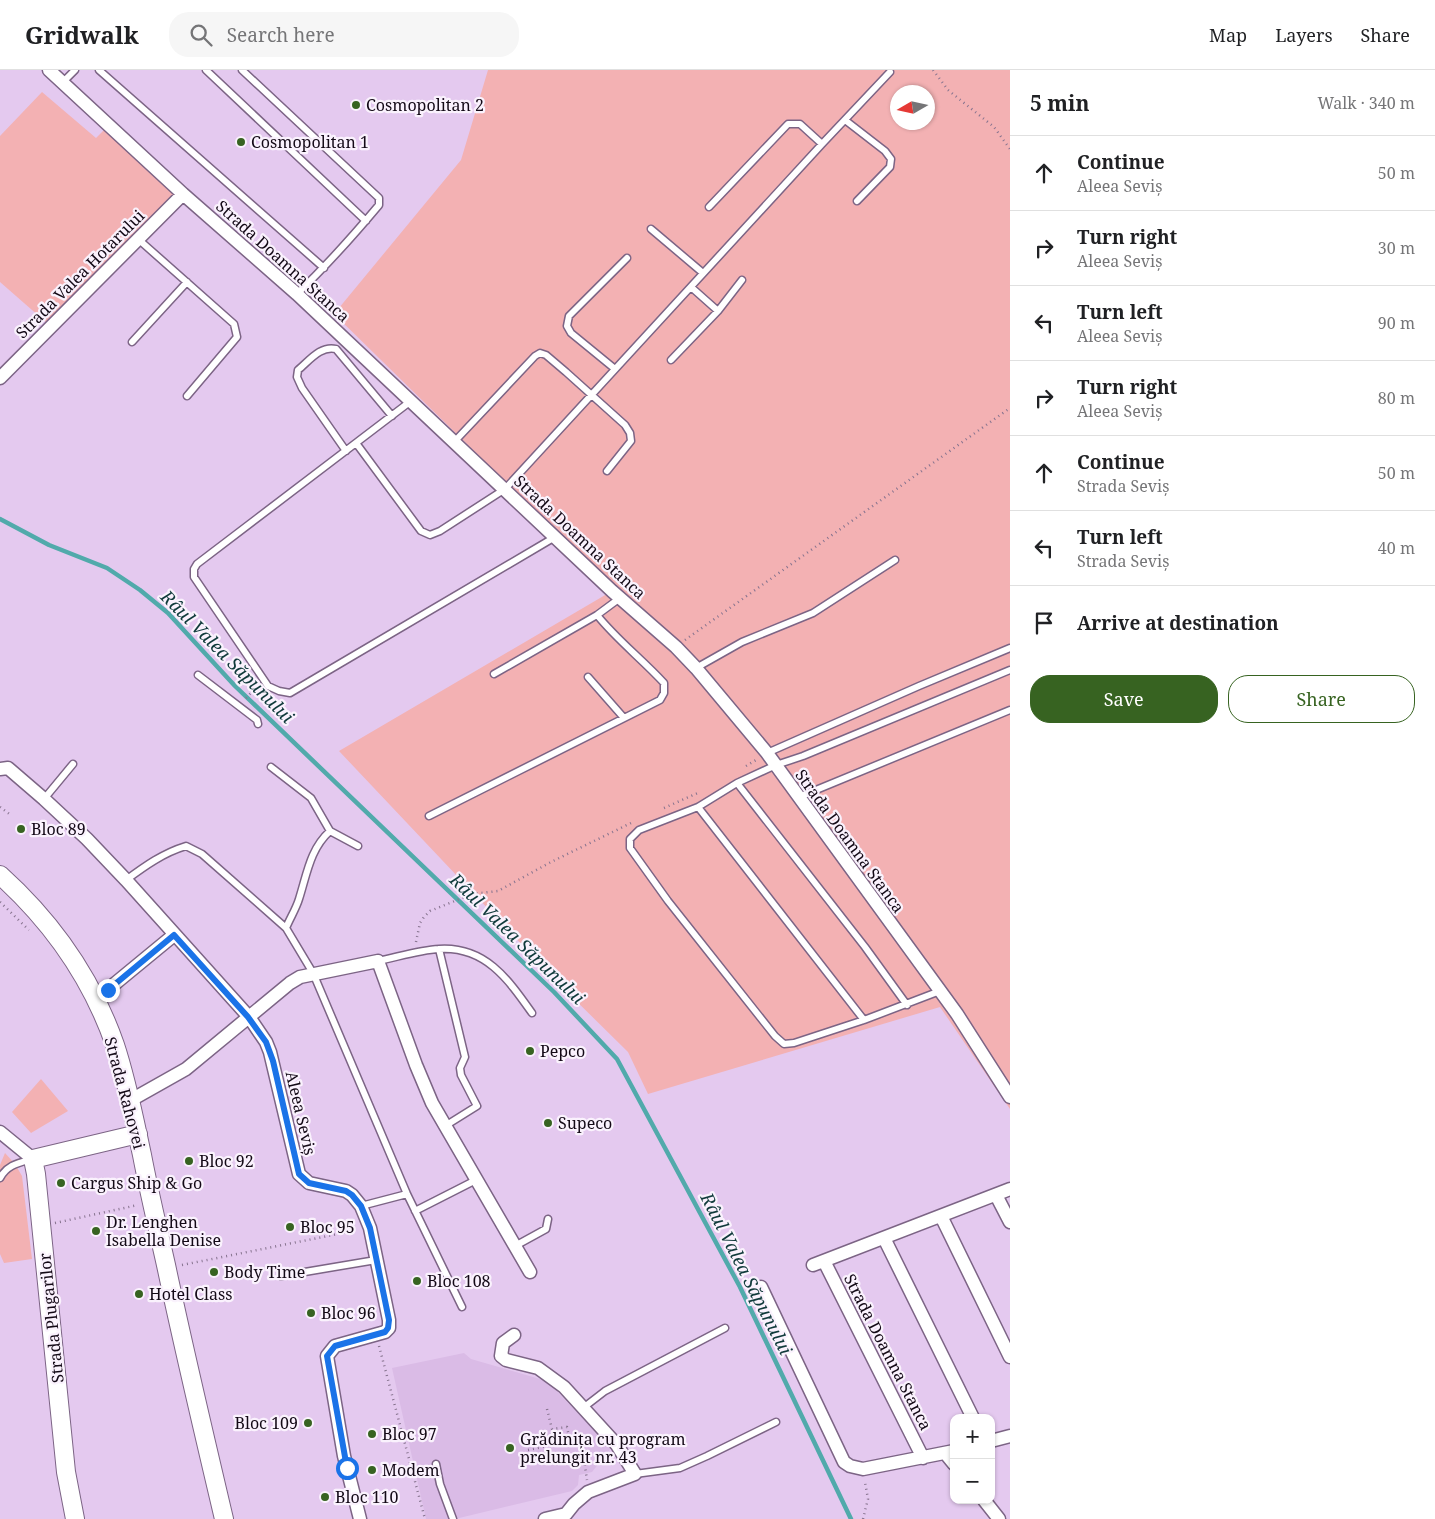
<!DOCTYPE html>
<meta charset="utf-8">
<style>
:root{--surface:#fff;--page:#f6f6f6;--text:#202124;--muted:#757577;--line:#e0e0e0;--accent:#376321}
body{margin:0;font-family:"Noto Serif",serif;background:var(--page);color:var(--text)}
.controls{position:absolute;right:15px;bottom:15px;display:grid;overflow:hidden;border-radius:10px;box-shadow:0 1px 4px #0004}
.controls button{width:45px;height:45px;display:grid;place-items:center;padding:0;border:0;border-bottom:1px solid var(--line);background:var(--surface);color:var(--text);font:25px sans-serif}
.compass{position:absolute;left:890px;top:15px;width:45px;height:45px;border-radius:50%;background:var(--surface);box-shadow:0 1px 4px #0004;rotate:261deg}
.stop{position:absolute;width:15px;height:15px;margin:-11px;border:4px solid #1a73e8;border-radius:50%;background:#fff}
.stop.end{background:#1a73e8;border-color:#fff;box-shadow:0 1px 5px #0008}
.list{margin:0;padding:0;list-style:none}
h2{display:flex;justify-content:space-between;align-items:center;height:65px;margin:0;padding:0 20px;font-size:21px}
h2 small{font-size:16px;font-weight:400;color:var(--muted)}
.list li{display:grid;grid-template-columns:32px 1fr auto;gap:15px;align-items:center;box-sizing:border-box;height:75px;padding:0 20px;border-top:1px solid var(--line)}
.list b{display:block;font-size:19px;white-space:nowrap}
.list p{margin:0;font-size:16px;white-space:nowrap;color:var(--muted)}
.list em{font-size:16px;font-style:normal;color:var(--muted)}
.actions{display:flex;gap:10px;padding:15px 20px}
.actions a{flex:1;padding:11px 0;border:1px solid var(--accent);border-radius:20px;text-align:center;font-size:18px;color:var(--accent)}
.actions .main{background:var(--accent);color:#fff}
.icon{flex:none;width:28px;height:28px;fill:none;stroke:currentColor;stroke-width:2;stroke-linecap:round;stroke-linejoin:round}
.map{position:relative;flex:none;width:1010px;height:1449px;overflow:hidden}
header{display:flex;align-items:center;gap:30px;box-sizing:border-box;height:70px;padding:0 25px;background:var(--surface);border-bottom:1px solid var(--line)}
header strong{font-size:24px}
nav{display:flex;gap:28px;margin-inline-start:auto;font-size:18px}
.search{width:350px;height:45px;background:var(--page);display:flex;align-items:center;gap:12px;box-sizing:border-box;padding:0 18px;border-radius:20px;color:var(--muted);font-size:19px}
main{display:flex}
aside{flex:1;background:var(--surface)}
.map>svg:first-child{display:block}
.built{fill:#dabbe6}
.green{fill:#f3b1b3;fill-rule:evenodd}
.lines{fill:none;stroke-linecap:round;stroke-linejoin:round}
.stream{stroke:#51aaab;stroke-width:4.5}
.lane-casing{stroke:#7c6485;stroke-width:9}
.street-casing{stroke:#7c6485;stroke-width:15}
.secondary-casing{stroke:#7c6485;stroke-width:20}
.path{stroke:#86738e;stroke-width:2.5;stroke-dasharray:1 4;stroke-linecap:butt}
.lane{stroke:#fff;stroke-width:6}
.street{stroke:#fff;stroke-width:12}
.secondary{stroke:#fff;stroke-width:18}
.route{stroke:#1a73e8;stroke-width:6}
.poi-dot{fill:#376321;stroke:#faf2fd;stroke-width:2}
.labels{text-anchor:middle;stroke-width:4.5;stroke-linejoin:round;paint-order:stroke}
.poi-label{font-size:16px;fill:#130916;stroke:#faf2fd;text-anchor:start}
.street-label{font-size:16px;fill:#130916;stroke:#faf2fd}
.water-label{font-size:18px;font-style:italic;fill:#103a3b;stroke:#faf2fd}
</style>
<header>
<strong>Gridwalk</strong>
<div class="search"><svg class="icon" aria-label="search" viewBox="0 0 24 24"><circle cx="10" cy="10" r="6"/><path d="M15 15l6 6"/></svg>Search here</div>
<nav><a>Map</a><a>Layers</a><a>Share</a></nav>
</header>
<main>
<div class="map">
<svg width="1010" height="1449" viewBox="0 0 1010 1449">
<rect width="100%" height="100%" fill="#e4c9ef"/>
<path class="built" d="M464 1283 471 1289 547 1311 611 1378 592 1402 579 1405 578 1415 572 1421 455 1449H426L392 1298Z"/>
<path class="green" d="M488 0H1010V1039L940 937 648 1024 628 982 559 914 339 681 612 521 573 478 334 244 461 90ZM898 22H928V52H898Z
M42 22 96 68 106 58 177 123 48 254 0 212V66Z
M41 1009 68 1041 31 1063 12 1042Z
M5 1083 15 1094 22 1106 32 1189 4 1193 0 1184V1095Z"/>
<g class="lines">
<path class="stream" d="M0 449 49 475 107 498 140 520 168 543 235 616 554 922 617 989 740 1217 851 1449"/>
<g class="lane-casing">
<path id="lane" d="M99 0 324 198
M206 0 366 151
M242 0 379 128V135C353 166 326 196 297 224
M62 13 75 0
M845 50 885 81 891 89 890 97 857 131
M709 137 788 54H800L822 74
M651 159 703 203
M138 169 234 254 237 267 187 326
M691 217 718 241
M132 272 187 212
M671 290 718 241 742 210
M615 299 571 263 567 256 569 246 627 188
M411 331 197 494 194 499V507L268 616 279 621 290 623 555 467
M455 371 535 286 540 283 546 285 566 302 625 355 630 363 631 371 607 401
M356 373 421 461 430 465 440 461 505 419 822 74 890 2
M346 381 302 318 297 307 298 300C309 291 321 275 336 279L392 346
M696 598 742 572 813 543 895 490
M494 604 597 545 620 528
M198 605 257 650 258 654
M588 607 624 648
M767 683 919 616 1010 578
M271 697 311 728 330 761 358 776
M737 713 865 877 907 935
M799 727 1010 640
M44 729 73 694
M698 737 864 950
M429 746 660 630 664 623V613C642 589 617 570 597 545
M126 810C145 796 163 783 186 776L202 784 286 858 313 903 407 1124 462 1237
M286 858C290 848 296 839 299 829 307 804 310 779 330 761
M439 879 465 987 460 998 461 1005 477 1036 445 1056
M378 891C398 887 419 880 439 879 485 876 508 909 532 943
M940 921 864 950 794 973 784 974 775 966 668 831 630 778V769L639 760 698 737 737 713 776 695 803 686 1010 600
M0 1108C7 1095 18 1093 32 1089
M361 1136 407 1124
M415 1141 476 1110
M515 1176 546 1159 548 1149
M281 1206 376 1190
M583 1338 605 1321 725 1258
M436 1394 440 1414 453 1449
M635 1404 680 1398 707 1386 776 1352"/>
</g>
<g class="street-casing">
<path id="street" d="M49 0 183 124 297 224 612 521 676 577 696 598 767 683 957 944 1010 1027
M0 308 183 124
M0 699 8 698 44 729 87 769 126 810 249 947 266 972 270 982 299 1104 309 1113 346 1121 352 1125 361 1136 370 1158 389 1250V1258L385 1262 335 1276 327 1286 344 1386 360 1449
M95 930 174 865
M131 1030 186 999 290 913 300 907 378 891 416 995 432 1033 530 1202
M0 1062 33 1089
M996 1125 1010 1152
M941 1146 1010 1287
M884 1168 973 1348
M824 1191 923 1388
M813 1195 1010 1119
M761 1217 844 1392 850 1396 863 1399 954 1381
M514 1265 503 1273 501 1286 506 1290 538 1298 564 1317 617 1375 635 1404 588 1422 574 1434 566 1444
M991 1371 1010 1366
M945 1383 954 1394
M984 1430 999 1449
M545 1449 566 1444"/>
</g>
<g class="secondary-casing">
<path id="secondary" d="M0 805C51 851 92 909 115 975 127 1011 134 1048 142 1085 149 1122 158 1159 166 1195 184 1280 204 1364 224 1449
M75 1449 66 1402 36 1104 33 1089 138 1064"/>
</g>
<path class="path" d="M933 0 948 20 994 57 1010 79
M685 570 1010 338
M246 628 258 616
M746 696 756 690
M0 737 12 746
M664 738 700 722
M0 832 29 860
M416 872 420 853 424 847 430 841 472 824 498 821 551 792 631 753
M55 1153 138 1135
M182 1195 358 1160
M379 1276 425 1449
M547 1339 552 1359 567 1357 570 1371
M528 1380 581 1369 587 1410
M863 1449 868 1429 865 1412"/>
<use href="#lane" class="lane"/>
<use href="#street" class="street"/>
<use href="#secondary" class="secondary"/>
</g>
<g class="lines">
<path class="route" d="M108 920 174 865 248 947 266 972 273 991 299 1104 309 1113 346 1121 352 1125 361 1136 370 1158 389 1250 388 1258 385 1262 335 1276 327 1286 347 1398"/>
</g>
<g class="poi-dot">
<circle cx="356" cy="35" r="5"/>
<circle cx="241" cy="72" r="5"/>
<circle cx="21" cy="759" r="5"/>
<circle cx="530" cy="981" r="5"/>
<circle cx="548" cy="1053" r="5"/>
<circle cx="189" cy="1091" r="5"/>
<circle cx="61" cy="1113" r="5"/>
<circle cx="290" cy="1157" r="5"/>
<circle cx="96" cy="1161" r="5"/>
<circle cx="214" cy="1202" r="5"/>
<circle cx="417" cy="1211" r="5"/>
<circle cx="139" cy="1224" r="5"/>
<circle cx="311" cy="1243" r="5"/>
<circle cx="308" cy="1353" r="5"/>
<circle cx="372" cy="1364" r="5"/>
<circle cx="510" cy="1378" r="5"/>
<circle cx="372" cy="1400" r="5"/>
<circle cx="325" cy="1427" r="5"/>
</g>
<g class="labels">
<g class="poi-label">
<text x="366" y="41">Cosmopolitan 2</text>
<text x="251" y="78">Cosmopolitan 1</text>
<text x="31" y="765">Bloc 89</text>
<text x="540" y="987">Pepco</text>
<text x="558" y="1059">Supeco</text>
<text x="199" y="1097">Bloc 92</text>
<text x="71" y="1119">Cargus Ship &amp; Go</text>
<text x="106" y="1158">Dr. Lenghen<tspan x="106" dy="18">Isabella Denise</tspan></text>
<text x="300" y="1163">Bloc 95</text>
<text x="224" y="1208">Body Time</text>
<text x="427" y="1217">Bloc 108</text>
<text x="149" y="1230">Hotel Class</text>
<text x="321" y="1249">Bloc 96</text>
<text x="298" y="1359" text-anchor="end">Bloc 109</text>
<text x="382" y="1370">Bloc 97</text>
<text x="520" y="1375">Grădinița cu program<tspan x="520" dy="18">prelungit nr. 43</tspan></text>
<text x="382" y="1406">Modem</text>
<text x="335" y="1433">Bloc 110</text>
</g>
<g class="street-label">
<text transform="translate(283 191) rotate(42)" y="6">Strada Doamna Stanca</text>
<text transform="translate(80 204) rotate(-45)" y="6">Strada Valea Hotarului</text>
<text transform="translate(580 467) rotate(43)" y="6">Strada Doamna Stanca</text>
<text transform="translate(850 771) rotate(54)" y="6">Strada Doamna Stanca</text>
<text transform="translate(125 1023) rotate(75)" y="6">Strada Rahovei</text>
<text transform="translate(301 1043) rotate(77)" y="6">Aleea Seviș</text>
<text transform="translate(51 1248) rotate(-96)" y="6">Strada Plugarilor</text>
<text transform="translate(888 1282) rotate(63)" y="6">Strada Doamna Stanca</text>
</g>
<g class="water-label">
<text transform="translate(227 587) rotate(45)" y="6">Râul Valea Săpunului</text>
<text transform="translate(517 869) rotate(44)" y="6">Râul Valea Săpunului</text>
<text transform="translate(746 1204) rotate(63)" y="6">Râul Valea Săpunului</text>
</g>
</g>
</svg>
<div class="controls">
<button>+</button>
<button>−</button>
</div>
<svg class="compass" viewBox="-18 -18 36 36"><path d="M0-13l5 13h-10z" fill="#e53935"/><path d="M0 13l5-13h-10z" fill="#757577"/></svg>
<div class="stop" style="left:347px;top:1398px"></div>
<div class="stop end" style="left:108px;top:920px"></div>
</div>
<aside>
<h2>5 min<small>Walk · 340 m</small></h2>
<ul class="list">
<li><svg class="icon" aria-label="ahead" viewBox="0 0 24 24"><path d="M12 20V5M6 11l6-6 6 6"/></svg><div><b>Continue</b><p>Aleea Seviș</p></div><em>50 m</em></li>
<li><svg class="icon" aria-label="right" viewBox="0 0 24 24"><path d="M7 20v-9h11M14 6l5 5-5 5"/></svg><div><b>Turn right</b><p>Aleea Seviș</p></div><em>30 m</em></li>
<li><svg class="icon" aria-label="left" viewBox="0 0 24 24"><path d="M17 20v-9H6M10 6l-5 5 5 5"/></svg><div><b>Turn left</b><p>Aleea Seviș</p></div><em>90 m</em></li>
<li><svg class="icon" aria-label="right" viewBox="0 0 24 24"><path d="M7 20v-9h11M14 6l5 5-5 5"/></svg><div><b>Turn right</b><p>Aleea Seviș</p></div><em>80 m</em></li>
<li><svg class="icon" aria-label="ahead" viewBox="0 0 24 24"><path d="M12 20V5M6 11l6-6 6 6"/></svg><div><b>Continue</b><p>Strada Seviș</p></div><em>50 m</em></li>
<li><svg class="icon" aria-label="left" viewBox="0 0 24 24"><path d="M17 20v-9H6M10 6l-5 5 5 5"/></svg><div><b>Turn left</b><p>Strada Seviș</p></div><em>40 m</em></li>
<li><svg class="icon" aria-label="arrive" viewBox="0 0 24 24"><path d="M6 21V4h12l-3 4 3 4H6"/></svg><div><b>Arrive at destination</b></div></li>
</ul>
<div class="actions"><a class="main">Save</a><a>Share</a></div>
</aside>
</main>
